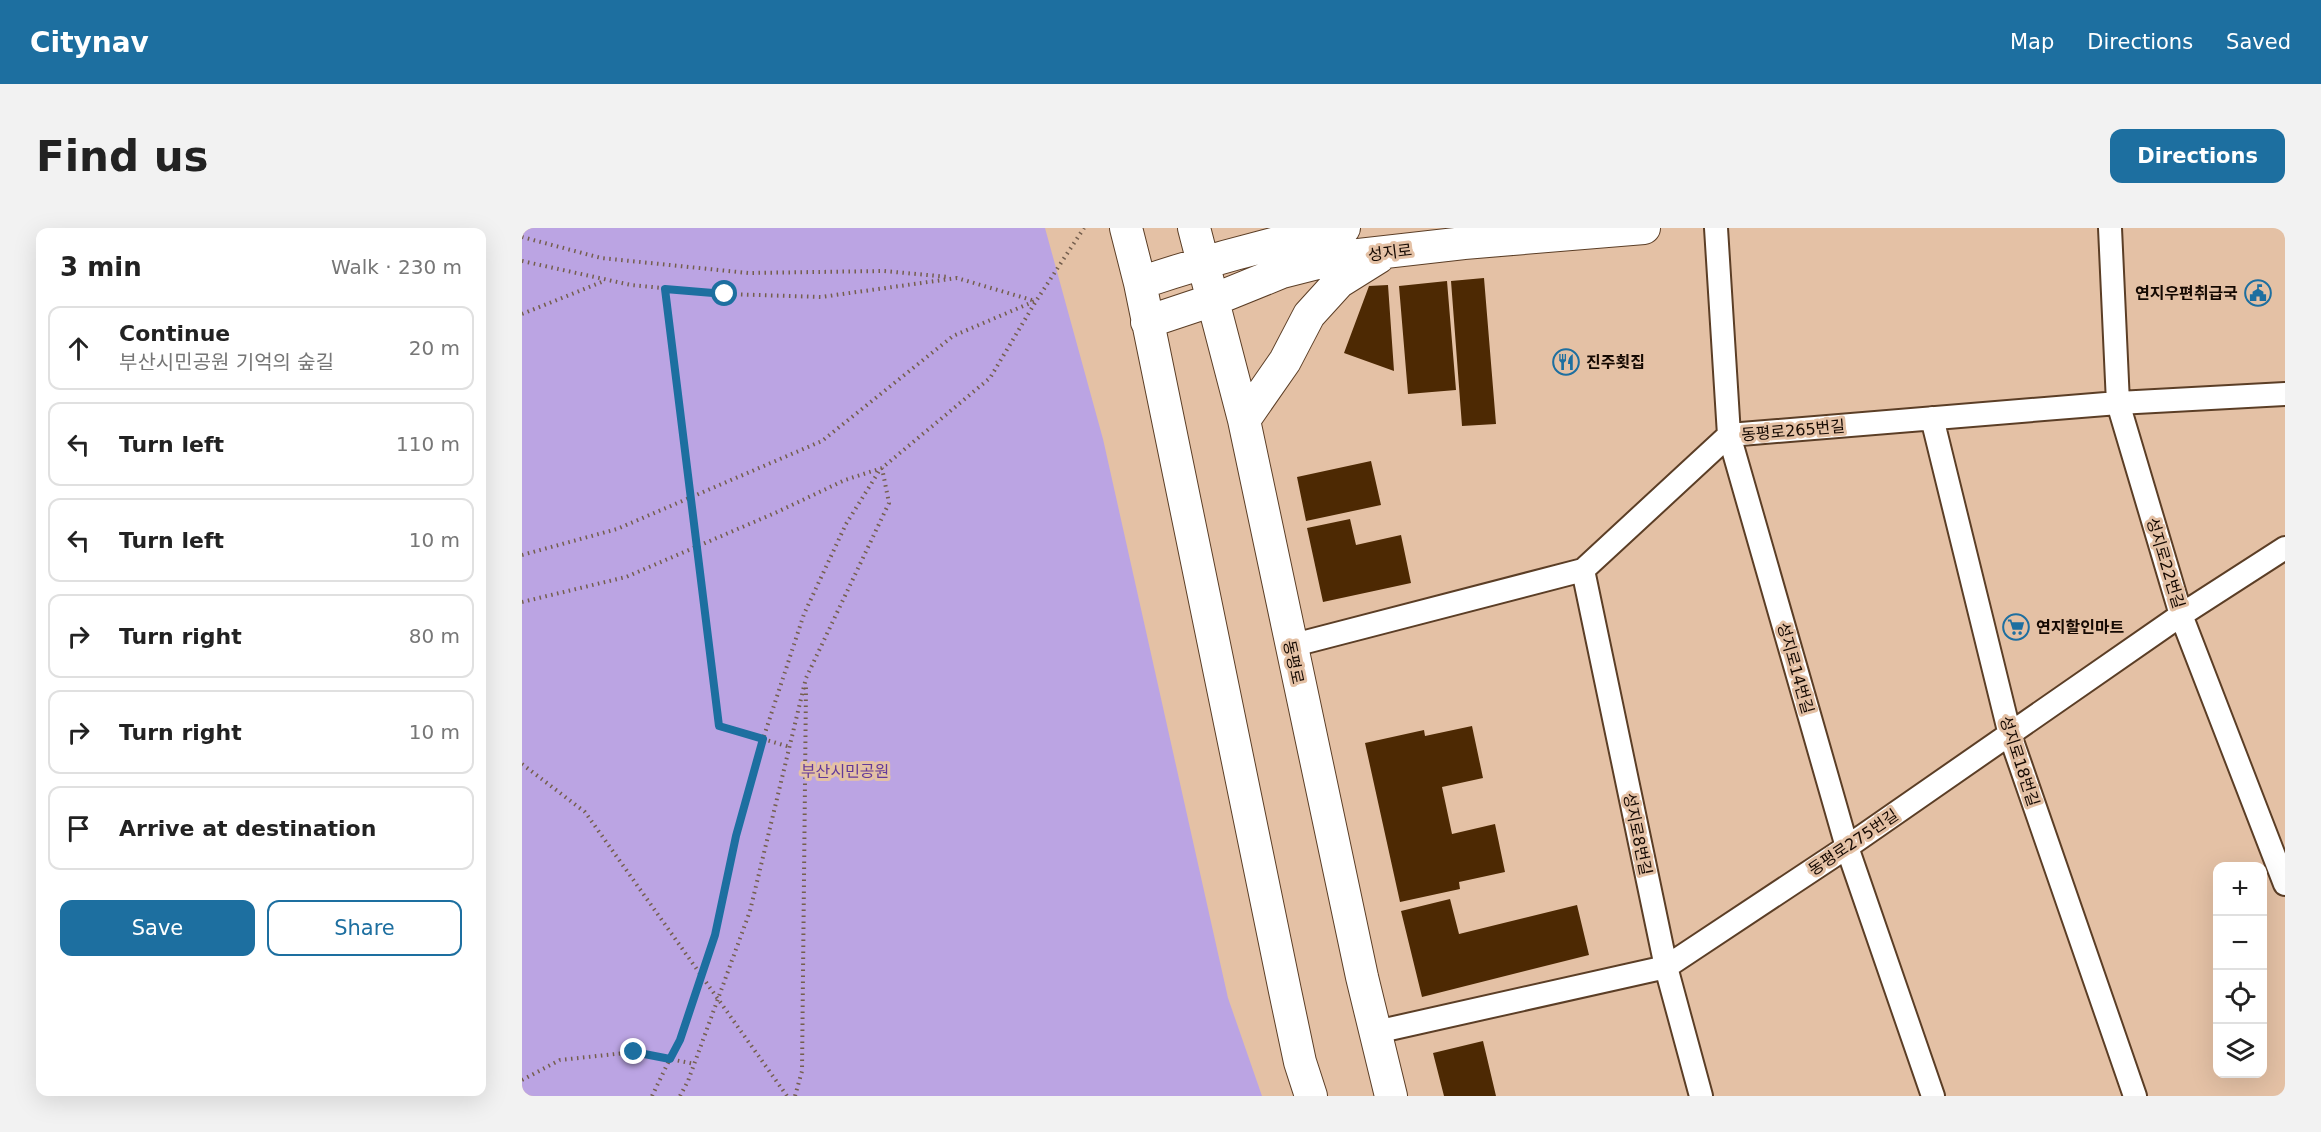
<!DOCTYPE html>
<meta charset="utf-8">
<style>
:root{--surface:#fff;--page:#f2f2f2;--text:#222;--muted:#767676;--line:#e0e0e0;--accent:#1d6fa0}
body{margin:0;font-family:"DejaVu Sans","Noto Sans KR",sans-serif;background:var(--page);color:var(--text)}
.controls{position:absolute;right:18px;bottom:18px;display:grid;overflow:hidden;border-radius:12px;box-shadow:0 6px 24px #0002}
.controls button{width:54px;height:54px;display:grid;place-items:center;padding:0;border:0;border-bottom:2px solid var(--line);background:var(--surface);color:var(--text);font:30px sans-serif}
.stop{position:absolute;width:18px;height:18px;margin:-14px;border:4px solid #1d6fa0;border-radius:50%;background:#fff}
.stop.end{background:#1d6fa0;border-color:#fff;box-shadow:0 2px 6px #0008}
.list{margin:0;padding:0;list-style:none}
h2{display:flex;justify-content:space-between;align-items:center;height:78px;margin:0;padding:0 24px;font-size:26px}
h2 small{font-size:20px;font-weight:400;color:var(--muted)}
.list li{display:grid;grid-template-columns:39px 1fr auto;gap:18px;align-items:center;box-sizing:border-box;height:84px;margin:0 12px 12px;padding:0 12px;border:2px solid var(--line);border-radius:12px}
.list b{display:block;font-size:22px;white-space:nowrap}
.list p{margin:0;font-size:20px;white-space:nowrap;color:var(--muted)}
.list em{font-size:20px;font-style:normal;color:var(--muted)}
.actions{display:flex;gap:12px;padding:18px 24px}
.actions a{flex:1;padding:14px 0;border:2px solid var(--accent);border-radius:12px;text-align:center;font-size:21px;color:var(--accent)}
.actions .main{background:var(--accent);color:#fff}
.icon{flex:none;width:33px;height:33px;fill:none;stroke:currentColor;stroke-width:2;stroke-linecap:round;stroke-linejoin:round}
.map{position:relative;flex:none;width:1763px;height:868px;overflow:hidden;border-radius:12px}
header{display:flex;align-items:center;gap:36px;box-sizing:border-box;height:84px;padding:0 30px;background:var(--accent);color:#fff}
header strong{font-size:28px}
nav{display:flex;gap:33px;margin-inline-start:auto;font-size:21px}
.intro{display:flex;align-items:center;justify-content:space-between;box-sizing:border-box;height:144px;padding:0 36px}
h1{margin:0;font-size:42px}
.button{padding:15px 27px;border-radius:12px;background:var(--accent);color:#fff;font-size:21px;font-weight:700}
main{display:flex;gap:36px;padding:0 36px}
aside{flex:1;background:var(--surface);border-radius:12px;box-shadow:0 6px 24px #0002}
.map>svg:first-child{display:block}
.green{fill:#bba4e3}
.building{fill:#4d2903}
.lines{fill:none;stroke-linecap:round;stroke-linejoin:round}
.street-casing{stroke:#5b3e26;stroke-width:26}
.secondary-casing{stroke:#5b3e26;stroke-width:34}
.path{stroke:#745e4d;stroke-width:4;stroke-dasharray:1.5 4.5;stroke-linecap:butt}
.street{stroke:#fff;stroke-width:22}
.secondary{stroke:#fff;stroke-width:32}
.route{stroke:#1d6fa0;stroke-width:8}
.labels{text-anchor:middle;stroke-width:6;stroke-linejoin:round;paint-order:stroke}
.street-label{font-size:16px;fill:#150902;stroke:#e4c1a5}
.poi-label{font-size:16px;font-weight:bold;fill:#150902;stroke:#e4c1a5;text-anchor:start}
.park-label{font-size:16px;fill:#633999;stroke:#e4c1a5}
</style>
<header>
<strong>Citynav</strong>
<nav><a>Map</a><a>Directions</a><a>Saved</a></nav>
</header>
<div class="intro"><h1>Find us</h1><a class="button">Directions</a></div>
<main>
<aside>
<h2>3 min<small>Walk · 230 m</small></h2>
<ul class="list">
<li><svg class="icon" aria-label="ahead" viewBox="0 0 24 24"><path d="M12 20V5M6 11l6-6 6 6"/></svg><div><b>Continue</b><p>부산시민공원 기억의 숲길</p></div><em>20 m</em></li>
<li><svg class="icon" aria-label="left" viewBox="0 0 24 24"><path d="M17 20v-9H6M10 6l-5 5 5 5"/></svg><div><b>Turn left</b></div><em>110 m</em></li>
<li><svg class="icon" aria-label="left" viewBox="0 0 24 24"><path d="M17 20v-9H6M10 6l-5 5 5 5"/></svg><div><b>Turn left</b></div><em>10 m</em></li>
<li><svg class="icon" aria-label="right" viewBox="0 0 24 24"><path d="M7 20v-9h11M14 6l5 5-5 5"/></svg><div><b>Turn right</b></div><em>80 m</em></li>
<li><svg class="icon" aria-label="right" viewBox="0 0 24 24"><path d="M7 20v-9h11M14 6l5 5-5 5"/></svg><div><b>Turn right</b></div><em>10 m</em></li>
<li><svg class="icon" aria-label="arrive" viewBox="0 0 24 24"><path d="M6 21V4h12l-3 4 3 4H6"/></svg><div><b>Arrive at destination</b></div></li>
</ul>
<div class="actions"><a class="main">Save</a><a>Share</a></div>
</aside>
<div class="map">
<svg width="1763" height="868" viewBox="0 0 1763 868">
<rect width="100%" height="100%" fill="#e4c1a5"/>
<path class="green" d="M0 0H523L581 211 706 770 740 868H0Z"/>
<path class="building" d="M962 50 974 196 940 198 929 53Z
M925 53 934 162 886 166 877 58Z
M866 57 872 143 822 125 847 58Z
M849 233 859 277 784 293 775 249Z
M828 291 834 317 879 307 889 355 801 374 785 300Z
M950 498 961 550 920 559 930 606 973 596 983 644 937 654 938 661 878 674 843 515 902 502 903 508Z
M928 671 937 706 1055 677 1067 727 900 769 879 683Z
M961 813 974 868H922L911 825Z"/>
<g class="lines">
<g class="street-casing">
<path id="street" d="M1194 0 1207 207 1325 619 1411 868
M1588 0 1596 175 1659 387 1763 656
M1410 190 1488 507 1613 868
M1061 342 1144 739 1179 868
M768 418 1061 342 1207 207 1596 175 1763 166
M854 804 1144 739 1325 619 1659 387 1763 320"/>
</g>
<g class="secondary-casing">
<path id="secondary" d="M604 0 618 55 763 763 778 834 789 868
M672 0 722 192 840 749 869 868
M618 55C686 32 752 14 822 0
M625 94 691 72 760 44 819 29 942 15 1122 0
M722 192 763 133 787 87 817 54 857 29"/>
</g>
<path class="path" d="M0 9 79 30 226 45 362 43 427 49
M0 33 109 57 203 66 299 69 435 50 513 73
M143 61 197 498 268 519
M0 86 82 53
M0 327 95 301 300 213 431 108 513 73
M0 374 104 349 253 285 323 252 360 240 468 150 514 73 562 0
M0 536 63 584 265 868
M0 852 38 832 112 824 173 836
M130 868 157 812 193 707 214 608 241 511 282 386 324 296 359 240
M158 868 166 853 228 683 284 450 367 275 360 240
M273 868 280 843 284 457"/>
<use href="#street" class="street"/>
<use href="#secondary" class="secondary"/>
</g>
<g class="lines">
<path class="route" d="M112 824 148 831 158 812 193 707 214 608 241 511 197 498 143 61 203 66"/>
</g>
<defs>
<g id="civic-ring" transform="scale(1.35)"><circle r="9.5" fill="#e4c1a5" stroke="#1d6fa0" stroke-width="1.5"/><path d="M-.6-6.5H3V-4.5H.6V-3L4-1V1h2V6H-6V1h2V-1L-.6-3ZM-1.2 2.5V6h2.4V2.5Z" fill="#1d6fa0"/></g>
<g id="restaurant-ring" transform="scale(1.35)"><circle r="9.5" fill="#e4c1a5" stroke="#1d6fa0" stroke-width="1.5"/><path d="M-5-6h1v4h1v-4h1v4h1v-4h1v5L-1.5 .5V6h-2V.5L-5-1ZM5-6V6H3V1.5H1.5Q1.5-4 5-6Z" fill="#1d6fa0"/></g>
<g id="supermarket-ring" transform="scale(1.35)"><circle r="9.5" fill="#e4c1a5" stroke="#1d6fa0" stroke-width="1.5"/><path d="M-6-5.5h2.5l.6 2H6L4.5 2H-2.5L-4.4-4H-6ZM-1.5 3.2a1.3 1.3 0 1 0 .1 0ZM3 3.2a1.3 1.3 0 1 0 .1 0Z" fill="#1d6fa0"/></g>
</defs>
<g fill-rule="evenodd">
<use href="#civic-ring" x="1736" y="65"/>
<use href="#restaurant-ring" x="1044" y="134"/>
<use href="#supermarket-ring" x="1494" y="399"/>
</g>
<g class="labels">
<g class="street-label">
<text transform="translate(868 24) rotate(-7)" y="6">성지로</text>
<text transform="translate(1271 202) rotate(-5)" y="6">동평로265번길</text>
<text transform="translate(1644 335) rotate(73)" y="6">성지로22번길</text>
<text transform="translate(772 434) rotate(78)" y="6">동평로</text>
<text transform="translate(1274 440) rotate(74)" y="6">성지로14번길</text>
<text transform="translate(1498 533) rotate(72)" y="6">성지로18번길</text>
<text transform="translate(1116 606) rotate(78)" y="6">성지로8번길</text>
<text transform="translate(1331 614) rotate(-34)" y="6">동평로275번길</text>
</g>
<g class="poi-label">
<text x="1716" y="71" text-anchor="end">연지우편취급국</text>
<text x="1064" y="140">진주횟집</text>
<text x="1514" y="405">연지할인마트</text>
</g>
<g class="park-label">
<text x="323" y="549">부산시민공원</text>
</g>
</g>
</svg>
<div class="controls">
<button>+</button>
<button>−</button>
<button><svg class="icon" aria-label="locate" viewBox="0 0 24 24"><circle cx="12" cy="12" r="6"/><path d="M12 2v4M12 18v4M2 12h4M18 12h4"/></svg></button>
<button><svg class="icon" aria-label="layers" viewBox="0 0 24 24"><path d="M12 4l9 5-9 5-9-5zM3 14l9 5 9-5"/></svg></button>
</div>
<div class="stop" style="left:203px;top:66px"></div>
<div class="stop end" style="left:112px;top:824px"></div>
</div>
</main>
